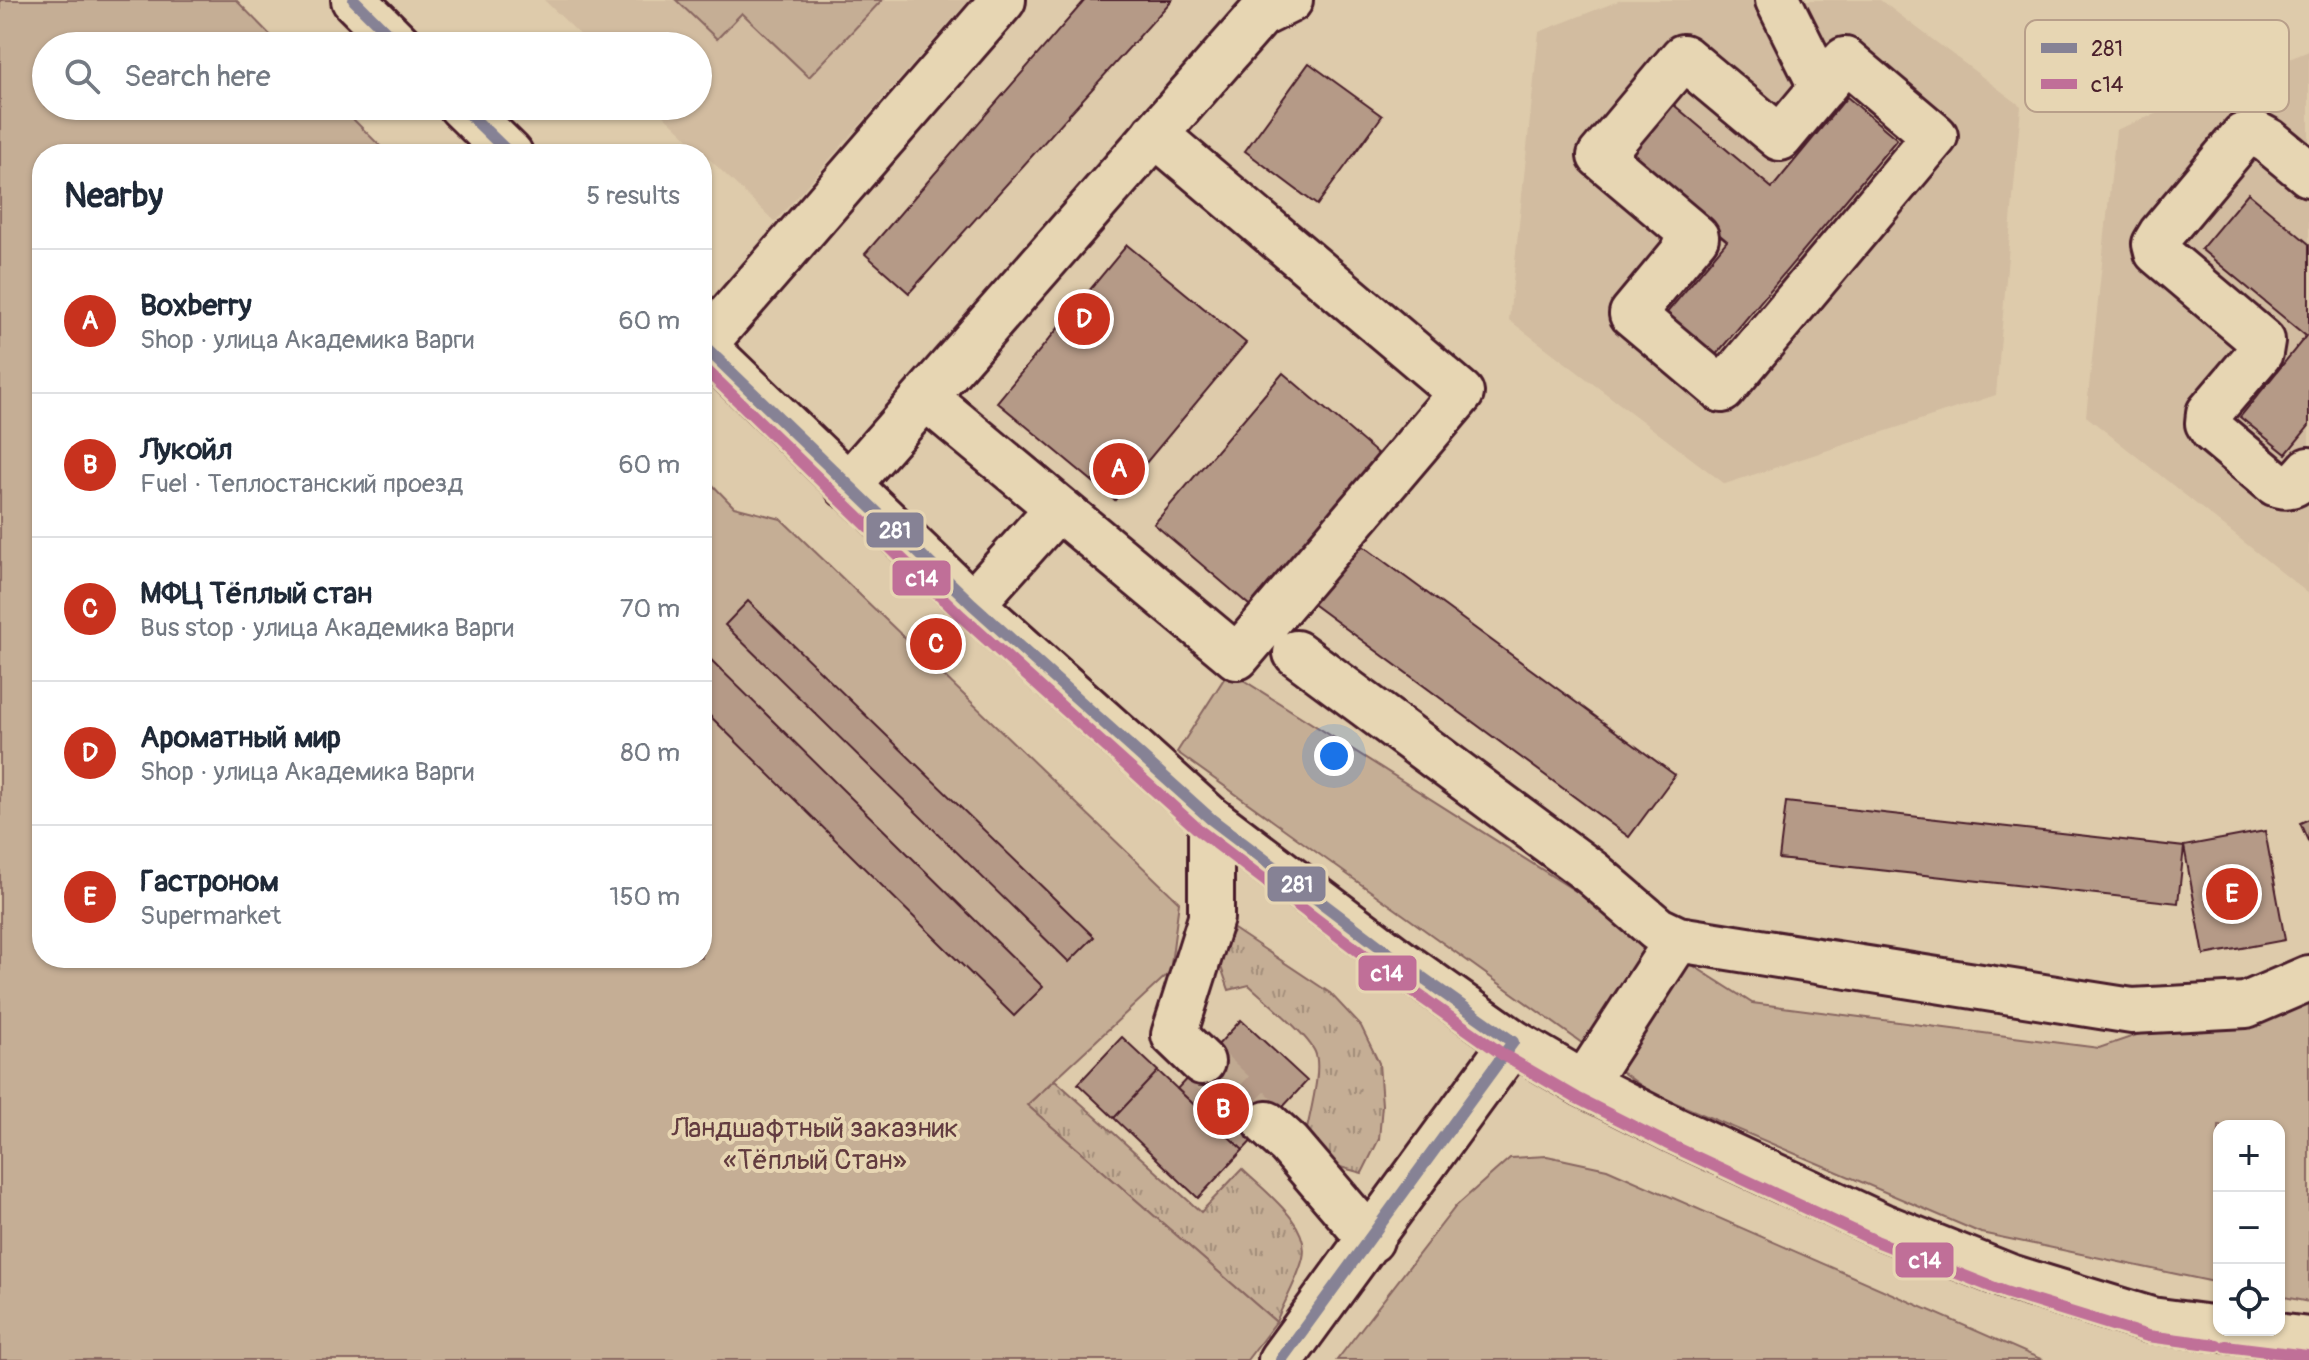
<!DOCTYPE html>
<meta charset="utf-8">
<style>
:root{--surface:#fff;--page:#f2f2f3;--text:#1f2937;--muted:#747a83;--line:#e0e1e3;--accent:#c8321e}
body{margin:0;font-family:Pangolin,sans-serif;background:var(--page);color:var(--text)}
.controls{position:absolute;right:24px;bottom:24px;display:grid;overflow:hidden;border-radius:16px;box-shadow:0 2px 6px #0004}
.controls button{width:72px;height:72px;display:grid;place-items:center;padding:0;border:0;border-bottom:2px solid var(--line);background:var(--surface);color:var(--text);font:40px sans-serif}
.you{position:absolute;left:1334px;top:756px;width:28px;height:28px;margin:-20px;border:6px solid #fff;border-radius:50%;background:#1a73e8;box-shadow:0 0 0 12px #1a73e833}
.badge{display:grid;place-items:center;width:52px;height:52px;border-radius:50%;background:var(--accent);color:#fff;font-size:26px;font-weight:700}
.pin{position:absolute;translate:-50% -50%;border:4px solid #fff;box-shadow:0 2px 8px #0006}
.list{margin:0;padding:0;list-style:none}
h2{display:flex;justify-content:space-between;align-items:center;height:104px;margin:0;padding:0 32px;font-size:34px}
h2 small{font-size:26px;font-weight:400;color:var(--muted)}
.list li{display:grid;grid-template-columns:52px 1fr auto;gap:24px;align-items:center;box-sizing:border-box;height:144px;padding:0 32px;border-top:2px solid var(--line)}
.list b{display:block;font-size:30px;white-space:nowrap}
.list p{margin:0;font-size:26px;white-space:nowrap;color:var(--muted)}
.list em{font-size:26px;font-style:normal;color:var(--muted)}
.icon{flex:none;width:44px;height:44px;fill:none;stroke:currentColor;stroke-width:2;stroke-linecap:round;stroke-linejoin:round}
.map{position:relative;flex:none;width:2309px;height:1360px;overflow:hidden}
.search{position:absolute;background:var(--surface);box-shadow:0 2px 6px #0004;left:32px;top:32px;width:680px;height:88px;display:flex;align-items:center;gap:20px;box-sizing:border-box;padding:0 28px;border-radius:44px;color:var(--muted);font-size:30px}
.panel{position:absolute;background:var(--surface);box-shadow:0 2px 6px #0004;left:32px;top:144px;width:680px;height:824px;border-radius:32px}
.map>svg:first-child{display:block}
.built{fill:#d2bca0}
.grass{fill:url(#grass-tufts);stroke:#886660;stroke-width:2}
.park{fill:#c5ae95;stroke:#886660;stroke-width:2}
.building{fill:#b59a87;stroke:#4a1f2b;stroke-width:2}
.lines{fill:none;stroke-linecap:round;stroke-linejoin:round}
.minor-tunnel{stroke:#c0a991;stroke-width:44;stroke-dasharray:44 22;stroke-linecap:butt}
.minor-casing{stroke:#4a1f2b;stroke-width:50}
.minor{stroke:#e7d6b3;stroke-width:44}
.bus-1-casing{stroke:#e7d6b3;stroke-width:18}
.bus-2-casing{stroke:#e7d6b3;stroke-width:18}
.bus-1{stroke:#868295;stroke-width:12}
.bus-2{stroke:#c06f98;stroke-width:12}
.labels{text-anchor:middle;stroke-width:8;stroke-linejoin:round;paint-order:stroke}
.park-label{font-size:28px;fill:#633c40;stroke:#e7d6b3}
.key{fill:#e7d6b3;stroke:#b89f8a;stroke-width:2}
.key-label{font-size:22px;fill:#4a1f2b}
.line-badge{stroke:#e7d6b3;stroke-width:3}
.badge-label{font-size:22px;text-anchor:middle;font-weight:bold;fill:#fff}
</style>
<div class="map">
<svg width="2309" height="1360" viewBox="0 0 2309 1360">
<defs>
<pattern id="grass-tufts" width="24" height="20" patternUnits="userSpaceOnUse" patternTransform="scale(2)"><rect width="24" height="20" fill="#c5ae95"/><path d="M3 7l-1-3M5 7V3M7 7l1-3M15 17l-1-3M17 17v-4M19 17l1-3" fill="none" stroke="#a28d7a"/></pattern>
</defs>
<rect width="100%" height="100%" fill="#decbab"/>
<filter id="ink" filterUnits="userSpaceOnUse"><feTurbulence type="fractalNoise" baseFrequency=".0125" numOctaves="2"/><feDisplacementMap in="SourceGraphic" scale="16" xChannelSelector="R" yChannelSelector="G"/><feConvolveMatrix kernelMatrix="1 2 1 2 8 2 1 2 1" color-interpolation-filters="sRGB"/></filter>
<g filter="url(#ink)">
<path class="built" d="M544 0H969L775 222 654 106H698V46H592Z
M1621 0H1880L2021 106 1996 395 1725 484 1509 320 1539 32Z
M2309 51V594L2086 416 2116 130Z"/>
<path class="grass" d="M1234 929 1330 993 1361 1026 1379 1063 1382 1105 1379 1139 1362 1173 1340 1167 1305 1140C1308 1119 1323 1070 1315 1052 1307 1034 1265 1000 1249 985L1229 990 1218 958Z
M1055 1080 1201 1212 1242 1169C1264 1191 1311 1224 1303 1258 1298 1279 1284 1302 1276 1322L1027 1105Z"/>
<path class="park" d="M0 0H236L281 46H46V106H340L388 154H42V958H702V474L734 507 781 519 1179 902 1170 972 1027 1105 1276 1322 1247 1360H0Z
M676 0H882L809 77 742 13 717 39Z
M1229 671 1752 1003 2099 1048 2309 976V1302L2279 1296V1126H2219V1283L1981 1233 1650 1092 1177 752Z
M1547 1156 1607 1169 2043 1360H1337L1456 1206 1510 1158Z"/>
<path class="building" d="M1085 0H1172L909 293 865 254Z
M1309 63 1382 116 1317 205 1245 151Z
M1847 97 1897 139 1709 363 1660 321 1727 241 1623 154 1668 100 1772 188Z
M2248 193 2309 244V426L2286 454 2240 417 2306 336 2201 249Z
M1127 245 1246 343 1115 500 997 402Z
M1283 373 1391 465 1262 616 1154 524Z
M1355 540 1675 775 1629 837 1310 602Z
M748 601 1094 937 1069 962 725 625Z
M702 651 1043 987 1014 1016 702 708Z
M1786 802 2184 847 2178 903 1779 859Z
M2309 819V843L2300 823Z
M2265 831 2285 940 2204 955 2184 846Z
M1241 1020 1307 1081 1243 1150 1177 1089Z
M1122 1037 1158 1071 1114 1118 1078 1084Z
M1158 1071 1243 1150 1198 1198 1114 1118Z"/>
<g class="lines">
<path class="minor-tunnel" d="M1202 1062 1267 1124"/>
<g class="minor-casing">
<path id="minor" d="M354 0 400 46
M1778 0 1822 88
M1683 57 1780 138 1845 60 1935 136 1722 390 1632 314 1696 237 1600 156Z
M461 106 510 154
M2309 174 2269 141 2256 134 2243 136 2161 234 2155 244 2157 252 2262 341 2260 353 2209 413 2208 423 2213 431 2275 483C2291 490 2299 482 2309 470
M702 344 972 604 1211 819 1400 962 1513 1042 1584 1084 1673 1129 1882 1226 2010 1277 2151 1320 2219 1329
M703 346 1003 0
M925 397 1237 657 1461 393 1155 134
M847 486 1260 15 1290 0
M972 604 1058 508
M1296 653 1592 873 1657 929 1678 939 2132 1011 2246 1005 2309 978
M1202 1062 1174 1035 1211 918V819
M1584 1084 1678 939
M1267 1124 1289 1144 1371 1240
M2228 1330 2309 1340
M1281 1360 1513 1042"/>
</g>
<use href="#minor" class="minor"/>
<g class="bus-1-casing">
<path id="bus-1" d="M354 0 400 46
M461 106 510 154
M702 344 972 604 1211 819 1400 962 1513 1042
M1281 1360 1513 1042"/>
</g>
<g class="bus-2-casing">
<path id="bus-2" d="M702 366 961 616 1200 831 1390 975 1505 1056 1577 1098 1666 1143 1876 1241 2005 1292 2148 1336 2217 1345
M2226 1346 2307 1356"/>
</g>
<use href="#bus-1" class="bus-1"/>
<use href="#bus-2" class="bus-2"/>
</g>
</g>
<g class="labels">
<g class="park-label">
<text x="815" y="1137">Ландшафтный заказник<tspan x="815" dy="32">«Тёплый Стан»</tspan></text>
</g>
</g>
<rect x="2025" y="20" width="264" height="92" rx="12" class="key"/>
<rect x="2041" y="43" width="36" height="10" fill="#868295"/>
<rect x="2041" y="79" width="36" height="10" fill="#c06f98"/>
<g class="key-label">
<text x="2091" y="56">281</text>
<text x="2091" y="92">с14</text>
</g>
<g class="line-badge">
<rect x="865" y="511" width="60" height="38" rx="8" fill="#868295"/>
<rect x="891" y="559" width="61" height="38" rx="8" fill="#c06f98"/>
<rect x="1266" y="865" width="61" height="38" rx="8" fill="#868295"/>
<rect x="1357" y="954" width="61" height="38" rx="8" fill="#c06f98"/>
<rect x="1894" y="1241" width="61" height="38" rx="8" fill="#c06f98"/>
</g>
<g class="badge-label">
<text x="895" y="538">281</text>
<text x="922" y="586">с14</text>
<text x="1297" y="892">281</text>
<text x="1387" y="981">с14</text>
<text x="1925" y="1268">с14</text>
</g>
</svg>
<div class="controls">
<button>+</button>
<button>−</button>
<button><svg class="icon" aria-label="locate" viewBox="0 0 24 24"><circle cx="12" cy="12" r="6"/><path d="M12 2v4M12 18v4M2 12h4M18 12h4"/></svg></button>
</div>
<div class="you"></div>
<div class="pin badge" style="left:1119px;top:469px">A</div>
<div class="pin badge" style="left:1223px;top:1109px">B</div>
<div class="pin badge" style="left:936px;top:644px">C</div>
<div class="pin badge" style="left:1084px;top:319px">D</div>
<div class="pin badge" style="left:2232px;top:894px">E</div>
<div class="search"><svg class="icon" aria-label="search" viewBox="0 0 24 24"><circle cx="10" cy="10" r="6"/><path d="M15 15l6 6"/></svg>Search here</div>
<section class="panel">
<h2>Nearby<small>5 results</small></h2>
<ul class="list">
<li><span class="badge">A</span><div><b>Boxberry</b><p>Shop · улица Академика Варги</p></div><em>60 m</em></li>
<li><span class="badge">B</span><div><b>Лукойл</b><p>Fuel · Теплостанский проезд</p></div><em>60 m</em></li>
<li><span class="badge">C</span><div><b>МФЦ Тёплый стан</b><p>Bus stop · улица Академика Варги</p></div><em>70 m</em></li>
<li><span class="badge">D</span><div><b>Ароматный мир</b><p>Shop · улица Академика Варги</p></div><em>80 m</em></li>
<li><span class="badge">E</span><div><b>Гастроном</b><p>Supermarket</p></div><em>150 m</em></li>
</ul>
</section>
</div>
